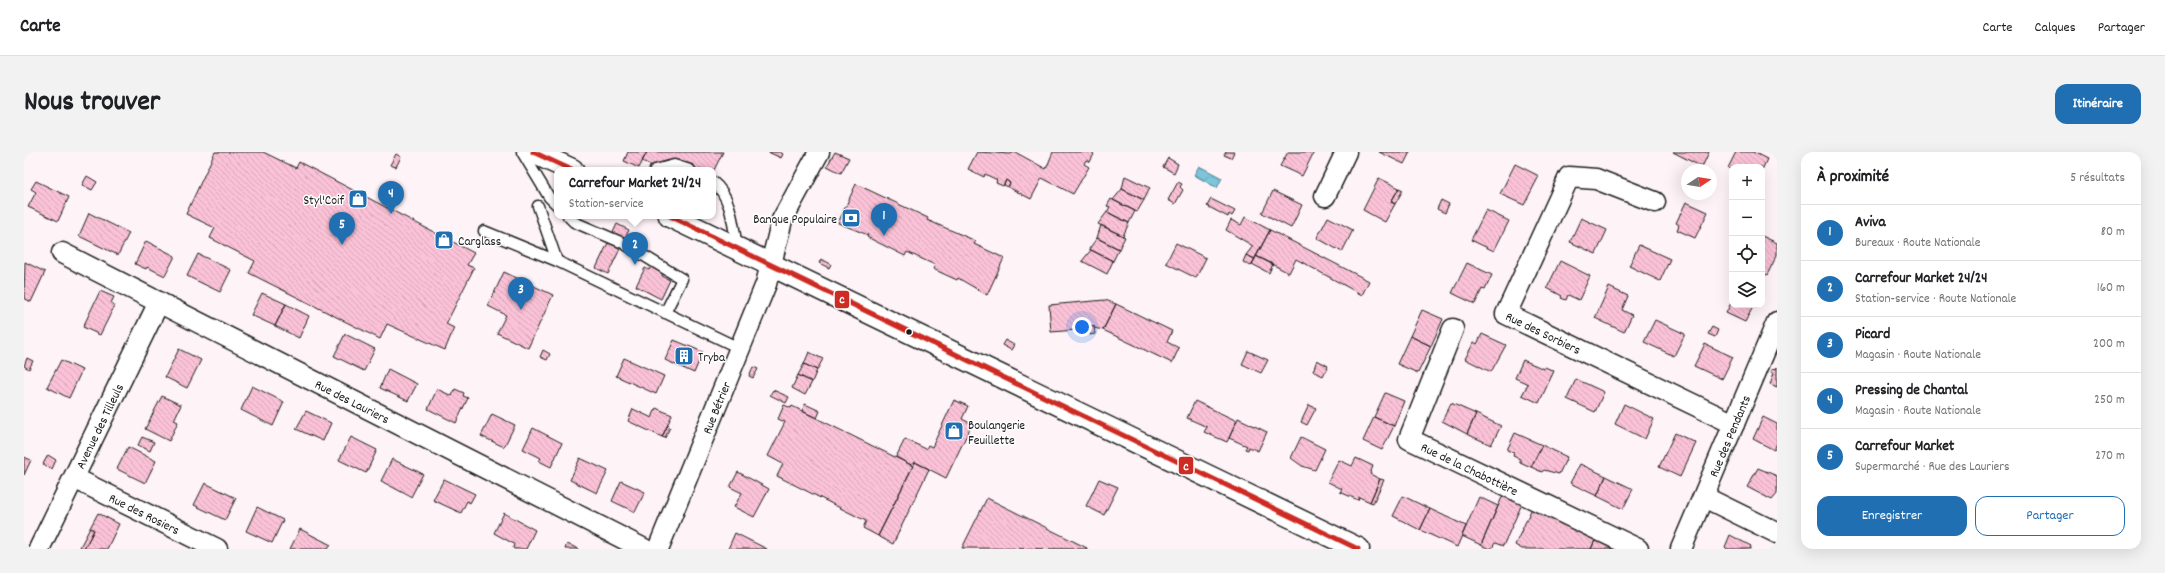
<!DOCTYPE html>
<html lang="fr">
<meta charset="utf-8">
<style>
:root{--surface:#fff;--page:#f2f2f2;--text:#202124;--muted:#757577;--line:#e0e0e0;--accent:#1f6fb2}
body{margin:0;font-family:Dekko,sans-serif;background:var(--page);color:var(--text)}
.controls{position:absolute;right:12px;top:12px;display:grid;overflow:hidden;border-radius:8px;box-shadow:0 4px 16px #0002}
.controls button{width:36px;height:36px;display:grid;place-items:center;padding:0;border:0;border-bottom:1px solid var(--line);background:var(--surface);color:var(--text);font:20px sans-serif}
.compass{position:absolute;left:1657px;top:12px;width:36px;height:36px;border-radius:50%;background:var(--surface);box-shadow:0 4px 16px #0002;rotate:78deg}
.you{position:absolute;left:1058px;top:175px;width:14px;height:14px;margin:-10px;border:3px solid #fff;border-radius:50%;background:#1a73e8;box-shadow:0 0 0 6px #1a73e833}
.badge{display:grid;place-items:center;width:26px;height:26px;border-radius:50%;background:var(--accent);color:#fff;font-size:13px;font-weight:700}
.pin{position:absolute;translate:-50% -33px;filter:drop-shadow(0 1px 2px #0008)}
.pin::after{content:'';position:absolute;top:21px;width:14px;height:12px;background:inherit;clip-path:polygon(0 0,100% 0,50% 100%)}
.popup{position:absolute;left:530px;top:15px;width:162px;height:52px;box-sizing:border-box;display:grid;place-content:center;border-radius:8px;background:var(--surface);filter:drop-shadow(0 1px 3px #0005);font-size:13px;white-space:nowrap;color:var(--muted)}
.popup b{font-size:15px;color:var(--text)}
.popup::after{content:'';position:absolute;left:50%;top:100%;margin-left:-8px;border:8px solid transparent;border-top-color:var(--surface)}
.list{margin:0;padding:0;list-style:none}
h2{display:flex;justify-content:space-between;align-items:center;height:52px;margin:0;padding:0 16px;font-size:17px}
h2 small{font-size:13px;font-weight:400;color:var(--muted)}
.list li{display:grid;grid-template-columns:26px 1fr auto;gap:12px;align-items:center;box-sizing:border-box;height:56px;padding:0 16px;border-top:1px solid var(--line)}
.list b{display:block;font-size:15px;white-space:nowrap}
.list p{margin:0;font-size:13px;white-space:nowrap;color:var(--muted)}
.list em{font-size:13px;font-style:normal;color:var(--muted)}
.actions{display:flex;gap:8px;padding:12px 16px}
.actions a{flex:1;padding:9px 0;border:1px solid var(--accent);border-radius:12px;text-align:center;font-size:14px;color:var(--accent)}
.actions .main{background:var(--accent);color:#fff}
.icon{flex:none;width:22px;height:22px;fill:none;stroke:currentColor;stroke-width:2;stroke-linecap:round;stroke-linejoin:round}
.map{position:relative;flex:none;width:1753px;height:397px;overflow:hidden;border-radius:12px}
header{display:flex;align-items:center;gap:24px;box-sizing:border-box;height:56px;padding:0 20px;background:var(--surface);border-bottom:1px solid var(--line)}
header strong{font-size:19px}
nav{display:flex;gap:22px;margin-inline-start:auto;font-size:14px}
.intro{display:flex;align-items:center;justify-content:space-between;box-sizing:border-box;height:96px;padding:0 24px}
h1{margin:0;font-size:28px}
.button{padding:10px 18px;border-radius:12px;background:var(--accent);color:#fff;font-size:14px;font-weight:700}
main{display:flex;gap:24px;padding:0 24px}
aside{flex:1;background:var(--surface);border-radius:12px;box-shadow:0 4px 16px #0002}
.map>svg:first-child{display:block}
.water{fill:url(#water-waves);stroke:#55818f}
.building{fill:url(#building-back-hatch);stroke:#1c1c1c}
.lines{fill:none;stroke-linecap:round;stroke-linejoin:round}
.lane-casing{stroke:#1c1c1c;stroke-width:13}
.street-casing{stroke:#1c1c1c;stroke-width:23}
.primary-casing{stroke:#1c1c1c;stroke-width:25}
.lane{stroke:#fff;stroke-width:10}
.street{stroke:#fff;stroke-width:20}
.primary{stroke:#fff;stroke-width:22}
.bus-1-casing{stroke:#fff;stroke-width:8}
.bus-1{stroke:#cc2c24;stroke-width:5}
.bus-dot{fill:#1c1c1c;stroke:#fff;stroke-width:1.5}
.labels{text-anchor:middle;stroke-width:3;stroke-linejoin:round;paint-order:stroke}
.poi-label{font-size:13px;fill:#1c1c1c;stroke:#fff;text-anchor:start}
.street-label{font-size:13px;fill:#1c1c1c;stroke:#fff}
.line-badge{stroke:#fff;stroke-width:1.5}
.badge-label{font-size:11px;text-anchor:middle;font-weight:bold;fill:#fff}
</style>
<header>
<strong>Carte</strong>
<nav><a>Carte</a><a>Calques</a><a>Partager</a></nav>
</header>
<div class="intro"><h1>Nous trouver</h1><a class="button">Itinéraire</a></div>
<main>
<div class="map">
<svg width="1753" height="397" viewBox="0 0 1753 397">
<defs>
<pattern id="water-waves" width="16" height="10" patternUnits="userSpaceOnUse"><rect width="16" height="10" fill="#7bc5db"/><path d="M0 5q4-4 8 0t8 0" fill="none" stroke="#6aa9bb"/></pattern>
<pattern id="building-back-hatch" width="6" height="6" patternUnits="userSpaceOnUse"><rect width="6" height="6" fill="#fbc2d7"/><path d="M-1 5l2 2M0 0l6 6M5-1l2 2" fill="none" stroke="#d7a6b8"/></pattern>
</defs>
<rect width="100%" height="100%" fill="#fef3f7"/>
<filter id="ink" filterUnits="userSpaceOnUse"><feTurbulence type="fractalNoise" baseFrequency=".025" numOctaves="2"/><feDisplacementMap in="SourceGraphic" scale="8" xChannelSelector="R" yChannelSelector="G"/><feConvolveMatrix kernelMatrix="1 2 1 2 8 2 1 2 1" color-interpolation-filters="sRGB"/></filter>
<g filter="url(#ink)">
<path class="water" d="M1175 14 1198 26 1193 36 1170 23Z"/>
<path class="building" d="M239 0 272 16 275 10 450 101 443 113 450 116 422 172 430 176 421 198 363 172 356 187 225 121 231 109 186 86 191 76 162 62 191 0Z
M604 0H623L615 16 600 9Z
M623 0H699L689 20V18H636L618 9Z
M744 0H756L759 2 757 6Z
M811 0 825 6 817 21 803 14Z
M953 0 986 2 991 0 1022 17 1029 0H1067L1070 2 1066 10 1062 8 1060 12 1065 15 1049 42 1018 26 1007 47 984 35 986 31 982 28 979 34 972 31 973 28 961 22 960 25 944 17Z
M1202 0H1210L1207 6 1200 3Z
M1264 0H1290L1278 24 1256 14Z
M1355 0H1386L1380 12Z
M1649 0H1685L1678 15Z
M1712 0H1729L1743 7 1738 18V15H1708V18L1704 16Z
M372 2 377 5 372 15 366 13Z
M1144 6 1154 12 1150 21 1139 15Z
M1491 12 1515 24 1500 53 1476 42Z
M63 24 73 30 68 38 58 33Z
M1101 24 1126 36 1120 48 1098 37Z
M1355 26 1375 36 1367 50 1371 52 1361 70 1339 58Z
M982 28 986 31 984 35 980 33Z
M12 29 45 45 34 69 4 55 12 40 7 37Z
M1154 30 1158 32 1156 35 1159 38 1151 52 1144 48Z
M832 32 904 66 903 68 952 89 950 92 980 106 963 143 934 126 933 128 909 117 911 113 883 100 881 104 843 85 844 83 814 71Z
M1375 36 1379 38 1371 52 1367 50Z
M1098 37 1120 48 1113 60 1089 48Z
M1249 39 1278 53 1267 76 1238 61Z
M1087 47 1111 59 1105 71 1083 60 1086 55 1083 54Z
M1187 47 1211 59 1208 64 1205 62 1204 65 1183 54Z
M1417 48 1425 52 1421 61 1413 57Z
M1662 50 1684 60 1671 86 1653 78 1655 73 1652 71Z
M1462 58 1485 69 1470 99 1447 88Z
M1083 60 1105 71 1099 84 1074 72Z
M65 61 105 81 94 103 55 84Z
M1221 65 1246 78 1231 107 1222 103 1229 94 1202 78 1207 68 1217 73Z
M1304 65 1329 78 1318 100 1293 86Z
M1557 66 1583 78 1572 102 1546 90Z
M593 72 605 78 584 122 572 116Z
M1077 73 1101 85 1095 97 1073 86Z
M1246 78 1345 129 1338 143 1272 107 1265 121 1232 104Z
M1738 84 1753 91V103L1743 123 1738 121Z
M1073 86 1095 97 1089 109 1065 97Z
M122 89 151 104 141 124 123 115 122 117 111 112Z
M1152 91 1182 106 1172 126 1142 111Z
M1615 93 1646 107 1636 129 1605 114Z
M1067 98 1089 109 1083 122 1058 109Z
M174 102 207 118 196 140 163 124Z
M1222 103 1231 107 1227 114 1219 110Z
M1232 104 1249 112 1245 121 1228 112Z
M797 107 807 112 805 116 795 111Z
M1536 109 1566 124 1555 148 1544 143 1542 148 1537 146 1538 144 1523 136Z
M1 110 21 120 7 150 0 146Z
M1443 111 1468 123 1461 138 1458 137 1451 152 1428 141Z
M627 114 639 120 638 124 646 128 637 147 612 134 621 116 625 118Z
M480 120 529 143 504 196 473 181 482 163 464 154Z
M1585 135 1604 144 1598 158 1608 163 1600 180 1571 166Z
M76 139 90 145 87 151 91 153 76 183 59 175Z
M238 141 262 152 251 174 227 163Z
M1081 148 1092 152 1079 178 1070 176V174H1065V177L1027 180 1025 153Z
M1708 149V153H1730L1721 170 1702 161Z
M262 152 285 164 275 186 251 174Z
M1092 152 1148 179 1143 190 1155 196 1148 211 1079 178Z
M1398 158 1419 167 1407 194 1386 184Z
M1631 168 1661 182 1650 204 1620 190Z
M1065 174H1070L1071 182 1066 183Z
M1688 175 1694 178 1691 185 1684 182Z
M321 182 351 197 340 219 310 204Z
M1458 182 1482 193 1467 220 1441 207 1450 190 1453 192Z
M1386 184 1407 194 1394 221 1373 212Z
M650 188 679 200 670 221 641 208Z
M981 188 990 193 987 198 978 193Z
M1681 192 1709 205 1698 227 1670 214Z
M155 197 177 208 163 236 141 225Z
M519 198 526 202 523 208 516 205Z
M1224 199 1244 208 1237 221 1218 212Z
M785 200 799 207 793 218 780 212Z
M3 206 9 209 5 217 0 214Z
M600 206 640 224 632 242 592 224Z
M37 208 58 218 45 246 23 235Z
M1293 208 1304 214 1299 224 1289 219Z
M1499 208 1520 217 1521 215 1530 219 1515 251 1498 243 1504 232 1491 226Z
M780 212 793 218 788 230 774 223Z
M729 215 734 217 729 226 725 224Z
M1753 215V235L1746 232 1750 221 1747 220 1749 216 1752 217Z
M364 217 393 232 384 249 356 236Z
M774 223 788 230 781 243 768 236Z
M1552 227 1580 240 1571 260 1543 247Z
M228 234 260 250 249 274 217 258Z
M413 237 428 244 431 237 440 241 439 244 444 246 432 271 404 257Z
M749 238 765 245 762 251 746 243Z
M1361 241 1380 249 1370 274 1350 265Z
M138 244 157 253 150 268 154 270 145 289 121 277Z
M930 248 944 254 938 267 948 272 922 326 891 310 889 314 872 305 881 287 902 297 904 293 908 295Z
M1171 249 1213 269 1203 290 1180 280 1183 275 1163 266Z
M1427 251 1452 262 1443 282 1418 269Z
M781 252 796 259 793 266 778 259Z
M1600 252 1630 267 1621 287 1591 272Z
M760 253 767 256 768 254 889 314 854 384 839 376 842 369 753 324 759 312 744 304 761 270 754 267Z
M1285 253 1292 256 1283 273 1277 270Z
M632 256 648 263 638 285 604 269 609 257 628 266Z
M282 259 307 271 299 289 272 277Z
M468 262 491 273 480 295 457 284Z
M1452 262 1477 274 1467 293 1443 282Z
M1350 265 1370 274 1358 298 1339 289Z
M1739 265 1753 272V291L1750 298 1729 287Z
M1214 266 1243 280 1234 299 1225 295 1224 298 1221 297 1223 294 1205 286Z
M644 273 646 275 641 286 638 285Z
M509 276 538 291 527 315 515 309 517 306 499 297Z
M1491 281 1518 293 1507 315 1496 310V307L1489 304 1490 301 1483 298Z
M1651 281 1672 291 1656 325 1635 315Z
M118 285 130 290 126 299 114 293Z
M327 285 353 298 342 321 315 308Z
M1277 285 1301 297 1291 318 1278 314 1267 306Z
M1518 293 1543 305 1535 322 1520 318 1518 320 1507 315Z
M104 295 132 309 121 331 93 317Z
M24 303 32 308 28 317 19 312Z
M0 305 7 308 0 323Z
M556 306 584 319 573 341 546 328Z
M1332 306 1349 314 1346 322 1356 327 1346 350 1335 345 1334 348 1316 340 1318 337 1304 330 1315 308 1328 314Z
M368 307 399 322 387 345 357 329Z
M891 310 905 317 869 392 854 384Z
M1556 312 1582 324 1573 344 1546 331Z
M1734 316 1753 324V342L1748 348 1723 335Z
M714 320 745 337 730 365 710 355 718 341 706 335Z
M1582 324 1609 337 1599 357 1573 344Z
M420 327 451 342 446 351 443 349 437 361 409 348Z
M1075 327 1094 335 1080 363 1062 354Z
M1356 327 1360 328 1349 351 1346 350Z
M597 329 621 340 611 360 588 349Z
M181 331 212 346 201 368 170 353Z
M1479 343 1498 352 1479 394 1471 391 1468 396 1465 397 1457 393Z
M1379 344 1406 357 1396 378 1369 364Z
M1455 345 1474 354 1457 393 1438 384Z
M963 346 1063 396V397L938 396Z
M233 355 259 368 248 391 222 379Z
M1508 356 1572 386 1567 397H1498L1491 393Z
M1406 357 1442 374 1433 395 1396 378Z
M74 361 95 372 83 397H60L70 378 66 376Z
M480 361 511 378 502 397H490L489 396 490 392 470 381Z
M66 376 70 378 60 397 56 395Z
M276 377 307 393 304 397H266Z
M711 381 743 397H704Z
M1706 383 1727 394 1726 397H1703L1701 395Z
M1572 386 1595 397H1567Z
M543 392 555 397H541Z"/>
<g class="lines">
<g class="lane-casing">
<path id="lane" d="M498 0 525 45 533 53
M631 18 650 13 666 18
M689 30C708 45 709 73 713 96
M514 54 533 109
M544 64 550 70 599 91 658 127 641 161
M460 79 533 109 715 196"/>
</g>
<g class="street-casing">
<g id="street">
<path d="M1301 44 1322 0"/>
<path id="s1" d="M1631 50 1572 27 1545 25 1482 162 1710 272"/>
<path id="s2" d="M38 101 620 397"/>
<path id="s3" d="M1429 177 1385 287 1614 397"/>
<path id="s4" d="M50 326 193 397"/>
<path d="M1680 345 1753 381"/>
<path id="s5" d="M15 397 135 150"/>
<path id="s6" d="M634 397 742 132 758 68 795 0"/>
<path id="s7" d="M1657 397 1753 170"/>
</g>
</g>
<g class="primary-casing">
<path id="primary" d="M509 0 548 18
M646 64 1334 397"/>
</g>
<use href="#lane" class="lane"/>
<use href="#street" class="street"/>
<use href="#primary" class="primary"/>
<g class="bus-1-casing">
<path id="bus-1" d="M509 0 548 18
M646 64 1334 397"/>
</g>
<use href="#bus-1" class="bus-1"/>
</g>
</g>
<defs>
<g id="shop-square" transform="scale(1)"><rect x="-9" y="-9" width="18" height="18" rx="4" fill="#1f6fb2" stroke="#fff"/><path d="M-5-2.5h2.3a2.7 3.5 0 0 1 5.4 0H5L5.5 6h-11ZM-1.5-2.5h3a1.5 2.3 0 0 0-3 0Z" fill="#fff"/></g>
<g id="bank-square" transform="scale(1)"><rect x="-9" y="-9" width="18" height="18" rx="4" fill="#1f6fb2" stroke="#fff"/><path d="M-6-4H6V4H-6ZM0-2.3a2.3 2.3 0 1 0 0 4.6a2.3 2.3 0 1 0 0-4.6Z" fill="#fff"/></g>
<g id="building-square" transform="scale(1)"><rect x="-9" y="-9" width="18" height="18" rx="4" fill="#1f6fb2" stroke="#fff"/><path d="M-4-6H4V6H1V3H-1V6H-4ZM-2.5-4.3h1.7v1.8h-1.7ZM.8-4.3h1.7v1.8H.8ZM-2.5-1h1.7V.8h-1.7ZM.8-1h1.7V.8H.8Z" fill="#fff"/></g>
</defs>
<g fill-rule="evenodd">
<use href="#shop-square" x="334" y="47"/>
<use href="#bank-square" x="827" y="66"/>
<use href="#shop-square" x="420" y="88"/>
<use href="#building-square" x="660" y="204"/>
<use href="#shop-square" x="930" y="279"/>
</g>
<circle class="bus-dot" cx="885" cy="180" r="3.5"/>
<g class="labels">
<g class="poi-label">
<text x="320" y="52" text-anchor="end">Styl'Coif</text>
<text x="813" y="71" text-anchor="end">Banque Populaire</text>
<text x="434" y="93">Carglass</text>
<text x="674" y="209">Tryba</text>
<text x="944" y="277">Boulangerie<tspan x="944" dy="15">Feuillette</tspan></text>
</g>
<g class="street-label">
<text dy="5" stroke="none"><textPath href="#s1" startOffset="283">Rue des Sorbiers</textPath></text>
<text dy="5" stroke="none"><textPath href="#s2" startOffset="326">Rue des Lauriers</textPath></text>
<text dy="5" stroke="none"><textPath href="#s6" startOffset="153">Rue Bétrier</textPath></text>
<text dy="5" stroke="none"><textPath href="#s5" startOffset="137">Avenue des Tilleuls</textPath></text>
<text dy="5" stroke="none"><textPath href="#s7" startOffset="123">Rue des Pendants</textPath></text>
<text dy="5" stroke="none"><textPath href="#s3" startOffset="186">Rue de la Chabottière</textPath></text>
<text dy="5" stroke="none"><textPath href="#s4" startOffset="79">Rue des Rosiers</textPath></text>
</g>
</g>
<g class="line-badge">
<rect x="810" y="138" width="16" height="19" rx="4" fill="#cc2c24"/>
<rect x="1154" y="304" width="16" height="19" rx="4" fill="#cc2c24"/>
</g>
<g class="badge-label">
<text x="818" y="151">C</text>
<text x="1162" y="318">C</text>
</g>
</svg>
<div class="controls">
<button>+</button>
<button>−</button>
<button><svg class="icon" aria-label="locate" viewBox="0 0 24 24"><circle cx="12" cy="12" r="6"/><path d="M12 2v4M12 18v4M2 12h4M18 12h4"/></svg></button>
<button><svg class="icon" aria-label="layers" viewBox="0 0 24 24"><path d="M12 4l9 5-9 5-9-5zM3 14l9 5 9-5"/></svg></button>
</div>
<svg class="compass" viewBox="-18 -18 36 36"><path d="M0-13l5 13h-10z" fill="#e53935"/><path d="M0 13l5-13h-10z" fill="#757577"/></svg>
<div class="you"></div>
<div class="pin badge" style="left:860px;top:84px">1</div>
<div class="pin badge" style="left:611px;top:113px">2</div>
<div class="popup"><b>Carrefour Market 24/24</b>Station-service</div>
<div class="pin badge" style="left:497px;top:158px">3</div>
<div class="pin badge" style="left:367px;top:62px">4</div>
<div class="pin badge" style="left:318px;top:93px">5</div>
</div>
<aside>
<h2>À proximité<small>5 résultats</small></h2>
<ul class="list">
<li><span class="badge">1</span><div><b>Aviva</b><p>Bureaux · Route Nationale</p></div><em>80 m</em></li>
<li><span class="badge">2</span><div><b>Carrefour Market 24/24</b><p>Station-service · Route Nationale</p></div><em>160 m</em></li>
<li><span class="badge">3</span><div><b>Picard</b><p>Magasin · Route Nationale</p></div><em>200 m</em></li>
<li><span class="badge">4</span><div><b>Pressing de Chantal</b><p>Magasin · Route Nationale</p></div><em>250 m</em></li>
<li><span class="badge">5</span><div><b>Carrefour Market</b><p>Supermarché · Rue des Lauriers</p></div><em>270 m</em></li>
</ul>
<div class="actions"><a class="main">Enregistrer</a><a>Partager</a></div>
</aside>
</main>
